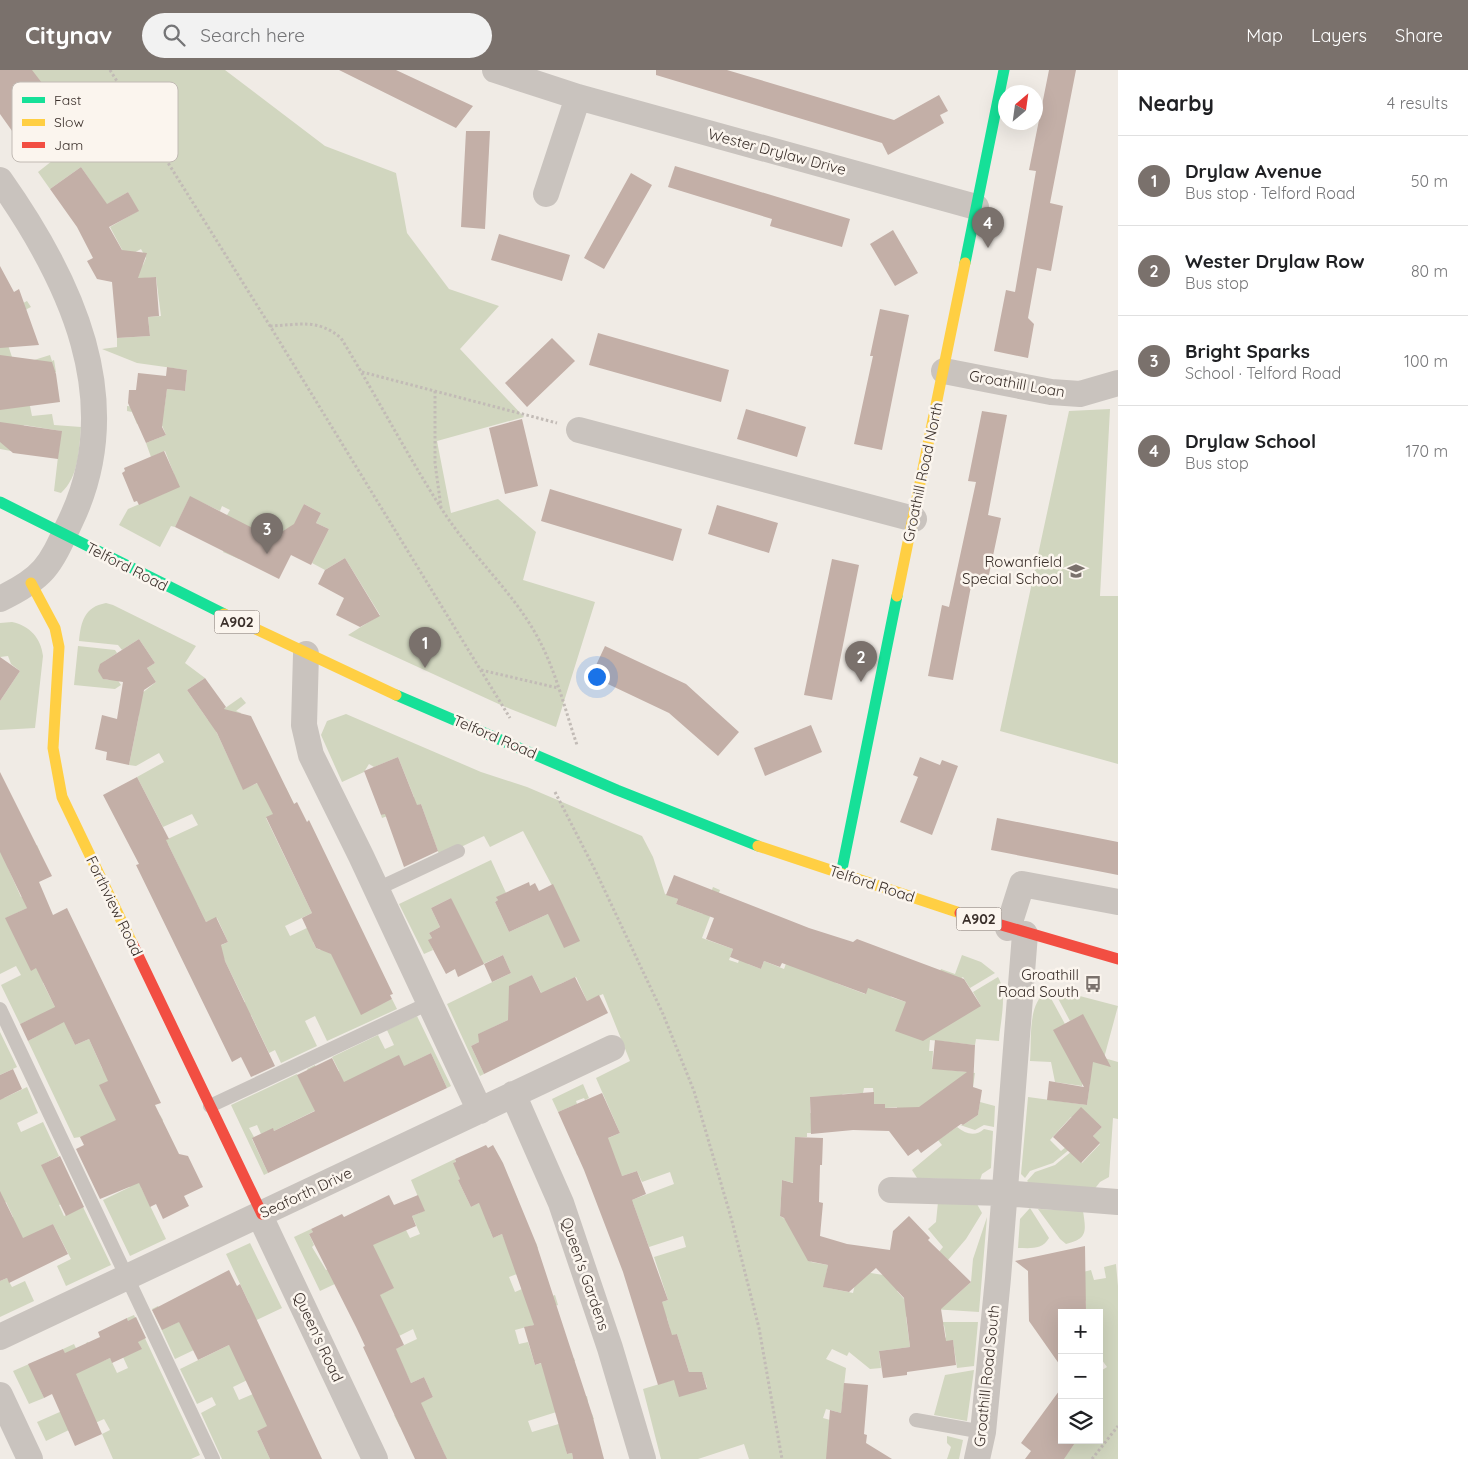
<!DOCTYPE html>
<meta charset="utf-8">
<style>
:root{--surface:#fff;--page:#f2f2f2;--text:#202124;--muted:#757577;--line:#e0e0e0;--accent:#7a716c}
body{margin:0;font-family:Quicksand,sans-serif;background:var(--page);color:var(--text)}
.controls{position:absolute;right:15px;bottom:15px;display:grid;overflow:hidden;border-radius:0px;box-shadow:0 5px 20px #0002}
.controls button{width:45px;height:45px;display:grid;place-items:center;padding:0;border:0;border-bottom:1px solid var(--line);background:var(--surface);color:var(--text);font:25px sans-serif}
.compass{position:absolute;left:998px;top:15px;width:45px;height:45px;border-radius:50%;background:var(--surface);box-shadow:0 5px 20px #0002;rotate:29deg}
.you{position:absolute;left:596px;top:606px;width:18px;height:18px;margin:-12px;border:4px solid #fff;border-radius:50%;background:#1a73e8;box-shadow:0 0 0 8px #1a73e833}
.badge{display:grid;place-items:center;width:32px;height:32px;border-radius:50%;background:var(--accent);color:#fff;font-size:16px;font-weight:700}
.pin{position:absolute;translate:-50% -41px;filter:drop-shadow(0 1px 2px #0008)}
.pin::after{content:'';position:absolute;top:26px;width:18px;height:15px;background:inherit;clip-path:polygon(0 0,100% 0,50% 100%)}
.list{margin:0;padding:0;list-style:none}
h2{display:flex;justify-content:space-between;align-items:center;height:65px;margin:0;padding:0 20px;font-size:21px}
h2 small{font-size:16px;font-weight:400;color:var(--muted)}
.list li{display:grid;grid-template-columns:32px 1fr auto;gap:15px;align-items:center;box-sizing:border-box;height:90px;padding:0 20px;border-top:1px solid var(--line)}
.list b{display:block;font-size:19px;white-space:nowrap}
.list p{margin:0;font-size:16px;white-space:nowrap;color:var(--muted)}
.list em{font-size:16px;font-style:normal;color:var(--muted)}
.icon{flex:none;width:28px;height:28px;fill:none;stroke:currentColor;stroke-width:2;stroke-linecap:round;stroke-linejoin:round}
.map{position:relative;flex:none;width:1118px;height:1389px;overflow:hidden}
header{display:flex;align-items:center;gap:30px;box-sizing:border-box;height:70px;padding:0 25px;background:var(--accent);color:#fff}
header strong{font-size:24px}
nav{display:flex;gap:28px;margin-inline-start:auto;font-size:18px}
.search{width:350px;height:45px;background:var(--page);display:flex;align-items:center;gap:12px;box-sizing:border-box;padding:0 18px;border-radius:28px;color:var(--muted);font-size:19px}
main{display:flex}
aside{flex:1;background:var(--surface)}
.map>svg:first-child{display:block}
.green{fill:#d1d6bf}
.building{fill:#c3afa7}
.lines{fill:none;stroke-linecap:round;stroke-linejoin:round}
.path{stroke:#c2bbb6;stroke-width:3;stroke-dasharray:2.5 2.5;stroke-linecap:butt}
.lane{stroke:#c9c3be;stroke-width:14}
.street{stroke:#c9c3be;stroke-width:26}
.fast{stroke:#16e098;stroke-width:11}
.slow{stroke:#ffcf43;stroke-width:11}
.jam{stroke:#f24e42;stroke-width:11}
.labels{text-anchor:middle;stroke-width:5;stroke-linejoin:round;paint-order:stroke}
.shield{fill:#fbf5ee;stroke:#756b66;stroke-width:1}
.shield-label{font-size:14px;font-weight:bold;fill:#3b302b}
.street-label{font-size:15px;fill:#3b302b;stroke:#fbf5ee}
.poi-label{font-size:15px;fill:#3b302b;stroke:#fbf5ee;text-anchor:end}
.key{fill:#fbf5ee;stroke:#c1bab4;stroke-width:1}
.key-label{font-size:14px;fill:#3b302b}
</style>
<header>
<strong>Citynav</strong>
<div class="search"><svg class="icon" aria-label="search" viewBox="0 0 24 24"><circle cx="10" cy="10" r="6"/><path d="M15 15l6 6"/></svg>Search here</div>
<nav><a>Map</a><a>Layers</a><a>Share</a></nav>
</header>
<main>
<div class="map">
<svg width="1118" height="1389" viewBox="0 0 1118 1389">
<rect width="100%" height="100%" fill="#f0ebe5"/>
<path class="green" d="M25 0H225L325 76 396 103 407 163 449 219 499 236 460 279 524 347 437 371 451 443 498 429 536 462 523 510 595 532 556 657 503 636 348 565 380 545 345 488 325 500 312 493 329 459 316 453 321 443 304 434 294 463 286 459 278 470 255 459 239 489 223 482 231 468 227 445 230 440 222 436 220 441 190 427 175 457 171 456 160 477 119 455 128 439 165 423 174 404 165 381 151 387 146 373 166 365 158 346 137 354 132 342 127 341V336L164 340 167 319 185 321 187 300 137 293 102 279 117 277V268L150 266 148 247 161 246 156 207 112 211 143 195 146 188 141 179 126 187 110 157 138 141 128 122 74 154 105 132 81 97 50 119 38 102 95 57 87 46 61 65 25 26 42 13Z
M27 231 31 237 27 239 5 266 15 296 50 285 52 291 54 290 56 302 13 308 30 336 32 346 52 344 54 355 81 357C79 379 79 407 61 423L54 421 61 361 24 355 11 381 0 379V245Z
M1110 339 1100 526H1118V694L1000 661 1069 341Z
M106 533 113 535 196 576 185 593 205 608 187 620 208 650 241 627 246 633 236 641 241 643 240 647 215 659 243 719 265 710V728L286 718 294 734 266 748 312 843 285 856 290 866 309 857 315 868 313 872 316 878 320 880 328 876 361 944 392 929 397 939 327 971 315 946 305 951 317 976 281 993 275 980 269 983 251 945 233 954 211 948 245 932 224 889 184 893 228 872 217 848 206 852 197 834 180 842 190 820 168 774 148 778 198 755 192 744 163 757 137 707 164 692 159 683 136 696 129 695 139 645 132 631 156 612 147 598 155 593 139 569 122 580 118 575 79 571C81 552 84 537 106 533Z
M12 552C30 556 41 568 43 586L35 658 0 660V631L20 601 11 594 8 586 0 587V553Z
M78 576 115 580 117 583 105 591 98 601 104 609 108 610 115 606 121 615 115 619 74 615Z
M346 644 481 702 527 717 642 766 653 787 665 824 678 829 676 834 703 844 713 817 720 820 702 868 733 879 729 890 738 893 742 882 751 886 748 894 761 899 764 891 784 899 794 872 836 913 865 924 876 896 891 927 906 932 933 918 941 899 955 904 962 885 981 892 995 903 970 918 963 907 927 929 981 936 973 922 998 907C1008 924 1000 952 999 971L976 969 975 975 930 970 929 981H933L932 998 975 1003 973 1017 895 1068 897 1037 885 1038 884 1034 864 1035 874 1028 873 1018H864L863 1023 842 1024 852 1035 831 1026 810 1027V1043H820L821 1063H807V1067H795L794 1113 782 1110 780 1146 793 1154 811 1192 828 1195 824 1217 853 1223 858 1201 909 1209 897 1221 906 1231 951 1230 971 1212 973 1189 987 1147 979 1242 916 1238 906 1247 910 1277 879 1281 881 1298 870 1299 849 1282 847 1286 832 1279 826 1289 846 1298 841 1343 826 1339 823 1348 841 1353 826 1389H749L744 1374 698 1389H661L643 1319 676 1309 679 1326 706 1319 707 1317 702 1303 690 1305 677 1264 646 1273 644 1267 670 1259 667 1248 641 1255 636 1241 668 1230 654 1187 686 1177 683 1166 649 1177 633 1133 600 1142 674 1114 670 1102 642 1112 637 1101 622 1106 577 1085 576 1082 620 1063 596 1008 630 991 603 924 587 931 576 907 560 914 546 932 532 905 516 913 512 948 479 964V972L471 976 484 1004 480 1006 447 934 511 903 503 885 472 899 451 828 431 838 440 857 429 863 432 868 429 870 433 880 424 884 399 834 491 790 506 823 497 827 498 830 495 832 509 862 548 844 566 842 523 761 490 777 484 766 440 787 421 734 382 748 381 745 397 739 395 734 414 727 398 687 374 697 369 694 364 702 342 712 321 665 327 651Z
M37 775 40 782 8 798 21 827 40 818 42 831 6 848 40 866 43 913 57 941 72 933 69 962 75 975 89 969 102 998 151 1049 160 1045 163 1050 140 1091 141 1117 166 1169 130 1186 103 1130 130 1117 120 1096 85 1076 80 1067 74 1068 28 971 48 960 40 945 20 954 1 915 21 905 16 896 0 904V782H23Z
M1053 919 1118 936 1104 988 1118 992V1049L1113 1048 1109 1107 1100 1112 1093 1121 1029 1113 1027 1111 1035 1102 1055 1095 1072 1081 1074 1086 1082 1093 1100 1074 1093 1066 1102 1057 1090 1046 1071 1047 1050 1070 1061 1081 1067 1076 1070 1079 1053 1093 1030 1101 1025 1108 1021 1104 1028 1027 1087 1035 1090 1012 1083 1011 1082 1016 1055 1012 1051 992 1030 991C1032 969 1027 934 1047 921L1065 954 1083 944 1070 951Z
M417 946 451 1016 447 1018 431 983 274 1061 273 1059 261 1064 257 1055 249 1058 254 1067 252 1069 268 1103 264 1105 231 1035 297 1004 305 1020 315 1015 307 999 315 995 322 1010 339 1001 332 987 378 965 385 979 394 975 387 960Z
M0 962 17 997 0 1005Z
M583 1014 589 1028 585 1030 584 1028 576 1031 577 1034 558 1042 552 1029Z
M27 1017 38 1043 17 1053 21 1062 43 1052 59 1086 42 1095 78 1127 59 1135 64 1146 83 1137 111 1195 66 1216 57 1196 71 1189 53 1154 10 1181 0 1153 13 1147 6 1132 0 1135V1021L4 1028Z
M980 1032 995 1036 994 1057 984 1055 975 1060 960 1055H963L978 1045Z
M957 1057C966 1064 975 1067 984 1059L993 1061 991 1098 982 1104 980 1110 917 1108 912 1100 942 1075 938 1070Z
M455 1089 460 1109 458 1110 471 1137 489 1128 507 1106 518 1130 492 1140 489 1158 493 1168 502 1164 506 1173 519 1180 536 1173 538 1178 517 1204 509 1207 515 1222 522 1219 528 1235 555 1225 558 1235 531 1243 534 1255 515 1260 519 1274 528 1272 535 1295 569 1285 570 1289 574 1288 575 1291 548 1300 559 1335 587 1326 588 1332 528 1351 532 1362 592 1344 594 1349 565 1356 564 1371 567 1384 572 1383 573 1389H437L445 1385 426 1344 400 1357 394 1345 433 1327 424 1307 411 1313 401 1292 372 1290 417 1269 413 1259 399 1266 388 1242 373 1228 393 1218 386 1203 375 1195 320 1221 294 1167 311 1159 313 1162 309 1164 314 1175 312 1177 326 1200 342 1193 339 1186 406 1160 410 1168 420 1164 412 1146 424 1141 411 1110Z
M938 1132 977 1134 982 1143 966 1169 948 1190 939 1182 943 1177 928 1159 936 1152Z
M1030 1138 1049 1168C1042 1180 1031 1178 1018 1178L1020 1149Z
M1038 1139 1083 1141C1086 1161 1088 1169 1066 1174L1060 1169Z
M250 1173 282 1238 175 1289 152 1239 158 1236 168 1257 178 1252 249 1233 226 1184Z
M1116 1194 1118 1216V1389H1042L1067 1384 1077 1370H1099V1302L1107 1297 1099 1286V1243L1056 1241H1086V1231L1035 1214 1091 1200 1094 1210 1106 1208 1104 1197Z
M7 1208 12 1217 25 1211 34 1231 0 1247V1211Z
M134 1245 200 1385 191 1389H113L102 1364 110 1360 104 1349 71 1364 69 1360 46 1371 37 1352 87 1330 83 1320 72 1324 73 1302 63 1279 74 1274 85 1297 95 1292 86 1273 88 1272 98 1293 110 1288 117 1303 128 1298 123 1287 141 1279 127 1248Z
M939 1252H978L974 1296 957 1298 953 1271 942 1272 946 1267 944 1255Z
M229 1275 266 1301 233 1317 239 1330 253 1324 287 1347 257 1361 270 1389H222L201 1343 216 1335 212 1327 197 1334 180 1299Z
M29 1294 44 1328 29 1334 13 1301Z
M974 1300 967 1351 934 1345 945 1305Z
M947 1366 963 1370 959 1389H947L951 1377 947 1373Z"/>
<path class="building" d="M0 0H32L42 13 39 15 73 61 43 82 37 75 27 82 0 44Z
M339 0H396L473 36 456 58Z
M656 0H727L894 50 939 25 948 41 940 45 944 53 888 85 882 73 656 5Z
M1049 0H1076L1050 133 1063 136 1051 201 1037 198 1028 248 1034 254 1028 288 994 281 1006 220 1015 222 1036 101 1029 100Z
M466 61H490L485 159 461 157Z
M675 96 850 149 842 177 770 156 772 149 668 117Z
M81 97 107 134 128 122 139 141 109 157 122 180 147 183 138 208 156 207 159 246 148 247 150 266 117 268 112 212 97 209 87 191 93 188 77 157 50 119Z
M631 103 652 115 604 199 584 188Z
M893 160 918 203 895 216 870 174Z
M499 164 570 185 562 211 491 190Z
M0 196 14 222 19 219 39 275 0 278Z
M880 239 909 245 882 380 854 374 873 286H870Z
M598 263 729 300 721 332 589 295Z
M552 268 575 291 527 337 505 313Z
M0 285 52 292 56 304 60 332 0 340Z
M167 297 187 300 185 321 167 319 162 357 166 365 146 373 128 333 129 320H136L138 303 166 306Z
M746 339 806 357 797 387 737 369Z
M982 341 1007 345 988 445 1001 448 987 514 972 511 953 610 928 606 942 535 949 537 976 412 968 411Z
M522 349 538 416 505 424 489 358Z
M0 352 62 361 58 389 13 383 0 372Z
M164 381 180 417 139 435 137 431 134 432 122 403 125 401 124 398Z
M550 419 682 459 673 491 541 451Z
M190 426 272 468 294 454 304 434 321 443 316 453 329 459 311 495 291 485 279 509 175 457Z
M717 435 778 453 769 483 708 464Z
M345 488 380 546 360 557 336 545 344 528 318 514 325 500Z
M832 489 859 495 832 630 804 625Z
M139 569 155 593 147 598 156 612 144 620 129 695 106 690 107 682 95 679 102 645 117 649 123 612 103 609 98 601 100 594Z
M605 576 686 614 739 662 718 686 669 643 591 606Z
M0 587 20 601 0 631Z
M205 608 226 637 224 639 251 646 294 734 297 732 307 752 309 750 393 924 390 925 392 929 361 945 331 884 316 878 302 848 312 843 266 747 273 744 257 713 243 720 217 663 187 620Z
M811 655 822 682 765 706 754 678Z
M398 687 417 735 421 734 438 781 404 797 385 744 381 745 364 701Z
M920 687 940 695 942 690 958 696 932 765 900 752 918 707 913 705Z
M0 702 52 806 39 812 53 845 67 838 161 1033 155 1035 179 1084 188 1086 203 1117 184 1126 189 1136 163 1149 156 1134 150 1137 139 1113 100 1129 76 1079 84 1075 80 1067 116 1050 99 1015 108 1011 89 969 75 975 64 952 28 971 20 954 55 937 36 898 31 901 5 848 27 838 0 782Z
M137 707 169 769 166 770 206 852 216 847 228 872 221 875 225 891 275 996 251 1007 241 987 232 992 136 795 139 794 103 725Z
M997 748 1118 772V805L991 780Z
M674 805 809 858 853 872 857 869 964 909 981 936 923 971 895 961 906 932 868 918 866 924 782 893 780 897 764 891 761 899 730 887 733 879 706 869 714 848 676 834 678 829 666 825Z
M529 812 530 816 535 813 539 821 553 814 580 871 564 878 548 844 509 862 495 832 498 830 496 827Z
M451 828 484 894 458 907 455 899 446 904 428 870 432 868 429 863 440 857 431 838Z
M503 885 511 903 492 912 484 894Z
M532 905 541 923 575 907 587 931 599 925 608 943 484 1004 471 976 479 972 478 964 508 950 509 916Z
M1083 944 1111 997 1093 992 1087 1035 1047 1030 1049 1011 1084 1017 1053 960Z
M935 970 975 975 973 1017 982 1020 978 1045 963 1055 961 1054 921 1083 918 1079 908 1086 889 1061 853 1060 811 1064 810 1027 874 1022V1034H885V1038L919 1037 967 1002 932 999Z
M431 983 447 1018 268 1103 252 1068 273 1058 274 1061 315 1041 297 1005 332 988 344 1012 399 985 404 996Z
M13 999 22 1019 0 1030V1005Z
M602 1023 620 1063 608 1068 622 1106 637 1101 646 1124 632 1130 668 1230 662 1232 672 1265 677 1264 689 1302H702L707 1319 679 1327 674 1310 658 1315 623 1202 584 1100 558 1042Z
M1081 1037 1102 1057 1093 1066 1100 1073 1081 1093 1053 1067Z
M795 1067 823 1068 822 1095H820L819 1132 823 1133 820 1166 847 1174 890 1180 893 1161 909 1146 930 1168 928 1170 971 1212 941 1239 946 1271 953 1270 956 1295 907 1302V1305L883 1308 879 1281 910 1277 904 1228 876 1198 849 1222 823 1217 828 1195 808 1191 784 1148 780 1146 782 1110 793 1113Z
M486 1075 488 1078 493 1075 503 1093 536 1173 592 1344 604 1389H573L572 1383 567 1384 541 1293 535 1295 524 1257 534 1255 502 1164 493 1168 479 1133 471 1137 458 1110 460 1109 453 1093 456 1092 455 1089Z
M60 1086 84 1137 66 1146 41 1095Z
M0 1121 23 1168 53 1154 68 1184 9 1213 7 1208 0 1211Z
M389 1125 394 1135 418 1125 425 1141 412 1146 416 1156 373 1175 394 1218 380 1225 404 1275 396 1279 411 1313 424 1307 433 1327 421 1333 447 1389H415L363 1277 365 1276 356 1257 309 1164 313 1162 311 1159 342 1144 344 1147Z
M1085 1176 1086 1241H1062V1298L1029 1251 1028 1201 1015 1191Z
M229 1200 237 1216 240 1214 322 1389H270L257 1361 267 1356 229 1275 198 1290 179 1252 162 1260 152 1240Z
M136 1247 146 1268 138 1272 142 1279 112 1293 110 1288 76 1304 102 1364 75 1376 52 1324 44 1328 28 1294 63 1279 65 1283 100 1267 98 1262 127 1248 128 1251Z
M844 1313 868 1315 864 1364 867 1365 866 1373 892 1389H826L830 1340 841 1343Z
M1062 1317V1370H1077L1064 1389H1025L1031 1381 1021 1373Z"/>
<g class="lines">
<path class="path" d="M110 0 270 256 510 648
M270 256C299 255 317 248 341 268 377 327 408 387 445 444 474 488 514 523 538 568 556 601 565 640 577 675
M362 302 557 353
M435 321V393L441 437
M481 600 558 618
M555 722 596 802 663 944 694 1021 732 1151 759 1258 782 1389
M1092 1389 1118 1356"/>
<path class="lane" d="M377 819 458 781
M0 939 213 1389
M210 1036 429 933
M916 1350 983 1362"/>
<path class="street" d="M495 0 578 27 976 137
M0 110C70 209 128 330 71 450 50 495 46 507 0 529
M546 124 578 27
M944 301 1051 322 1080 324 1118 313
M579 360 914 449
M306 584 304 655 311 685 361 786 480 1041
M1008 858 1022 814 1118 832
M513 1024 561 1133 610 1278 643 1389
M891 1120 1004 1123 1118 1132
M260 1146 375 1389
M0 1267 612 978
M0 1325 30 1389
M977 1389 983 1362 998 1208 1025 864"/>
<path class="fast" d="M965 193 1004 0
M0 432 224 544
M396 625 617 720 758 776
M841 804 897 526"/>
<path class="slow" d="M31 513 55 558 59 577 53 678 62 727 133 875
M897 526 965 193
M224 544 396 625
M758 776 960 843"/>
<path class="jam" d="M960 843 1118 889
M133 875 262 1144"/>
</g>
<defs>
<g id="school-bare" transform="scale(1.35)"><path d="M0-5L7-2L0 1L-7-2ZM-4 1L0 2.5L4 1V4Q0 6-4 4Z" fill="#7a716c" stroke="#fbf5ee" stroke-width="2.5" paint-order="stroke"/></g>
<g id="bus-bare" transform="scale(1.35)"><path d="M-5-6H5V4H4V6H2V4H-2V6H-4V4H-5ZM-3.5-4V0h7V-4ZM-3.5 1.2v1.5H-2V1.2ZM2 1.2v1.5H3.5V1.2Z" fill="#7a716c" stroke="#fbf5ee" stroke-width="2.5" paint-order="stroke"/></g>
</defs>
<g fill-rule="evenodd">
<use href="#school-bare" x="1076" y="501"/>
<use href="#bus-bare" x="1093" y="914"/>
</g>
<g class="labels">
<g class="shield">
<rect x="214.5" y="540.5" width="45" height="23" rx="4"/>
<rect x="956.5" y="837.5" width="45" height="23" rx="4"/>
</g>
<g class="shield-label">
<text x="237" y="557">A902</text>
<text x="979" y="854">A902</text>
</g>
<g class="street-label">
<text transform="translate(777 82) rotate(15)" y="5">Wester Drylaw Drive</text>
<text transform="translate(1017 314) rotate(10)" y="5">Groathill Loan</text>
<text transform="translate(923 402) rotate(-78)" y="5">Groathill Road North</text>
<text transform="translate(127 497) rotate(27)" y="5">Telford Road</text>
<text transform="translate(495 667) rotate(23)" y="5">Telford Road</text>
<text transform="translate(872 814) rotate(18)" y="5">Telford Road</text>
<text transform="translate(114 836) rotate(64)" y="5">Forthview Road</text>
<text transform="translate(306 1123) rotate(-25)" y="5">Seaforth Drive</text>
<text transform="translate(585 1204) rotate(71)" y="5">Queen's Gardens</text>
<text transform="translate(318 1267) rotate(65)" y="5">Queen's Road</text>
<text transform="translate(987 1306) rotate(-84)" y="5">Groathill Road South</text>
</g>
<g class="poi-label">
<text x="1062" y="497">Rowanfield<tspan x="1062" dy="17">Special School</tspan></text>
<text x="1079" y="910">Groathill<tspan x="1079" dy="17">Road South</tspan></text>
</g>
</g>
<rect x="12" y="12" width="166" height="80" rx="8" class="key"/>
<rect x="22" y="27" width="23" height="6" fill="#16e098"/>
<rect x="22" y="49" width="23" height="7" fill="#ffcf43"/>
<rect x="22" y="72" width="23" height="6" fill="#f24e42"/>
<g class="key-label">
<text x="54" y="35">Fast</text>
<text x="54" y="57">Slow</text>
<text x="54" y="80">Jam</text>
</g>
</svg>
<div class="controls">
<button>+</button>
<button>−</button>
<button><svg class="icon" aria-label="layers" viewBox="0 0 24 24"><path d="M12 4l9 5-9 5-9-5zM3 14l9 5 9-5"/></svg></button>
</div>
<svg class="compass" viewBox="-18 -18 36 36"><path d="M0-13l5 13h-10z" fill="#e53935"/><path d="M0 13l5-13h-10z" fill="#757577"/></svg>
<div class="you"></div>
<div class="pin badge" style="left:425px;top:598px">1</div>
<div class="pin badge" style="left:861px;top:612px">2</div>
<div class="pin badge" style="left:267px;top:484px">3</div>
<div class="pin badge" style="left:988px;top:178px">4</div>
</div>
<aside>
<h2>Nearby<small>4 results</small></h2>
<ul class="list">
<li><span class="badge">1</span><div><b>Drylaw Avenue</b><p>Bus stop · Telford Road</p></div><em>50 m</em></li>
<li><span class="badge">2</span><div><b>Wester Drylaw Row</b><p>Bus stop</p></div><em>80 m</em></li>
<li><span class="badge">3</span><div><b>Bright Sparks</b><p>School · Telford Road</p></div><em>100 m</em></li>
<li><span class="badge">4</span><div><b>Drylaw School</b><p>Bus stop</p></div><em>170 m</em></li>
</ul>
</aside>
</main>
